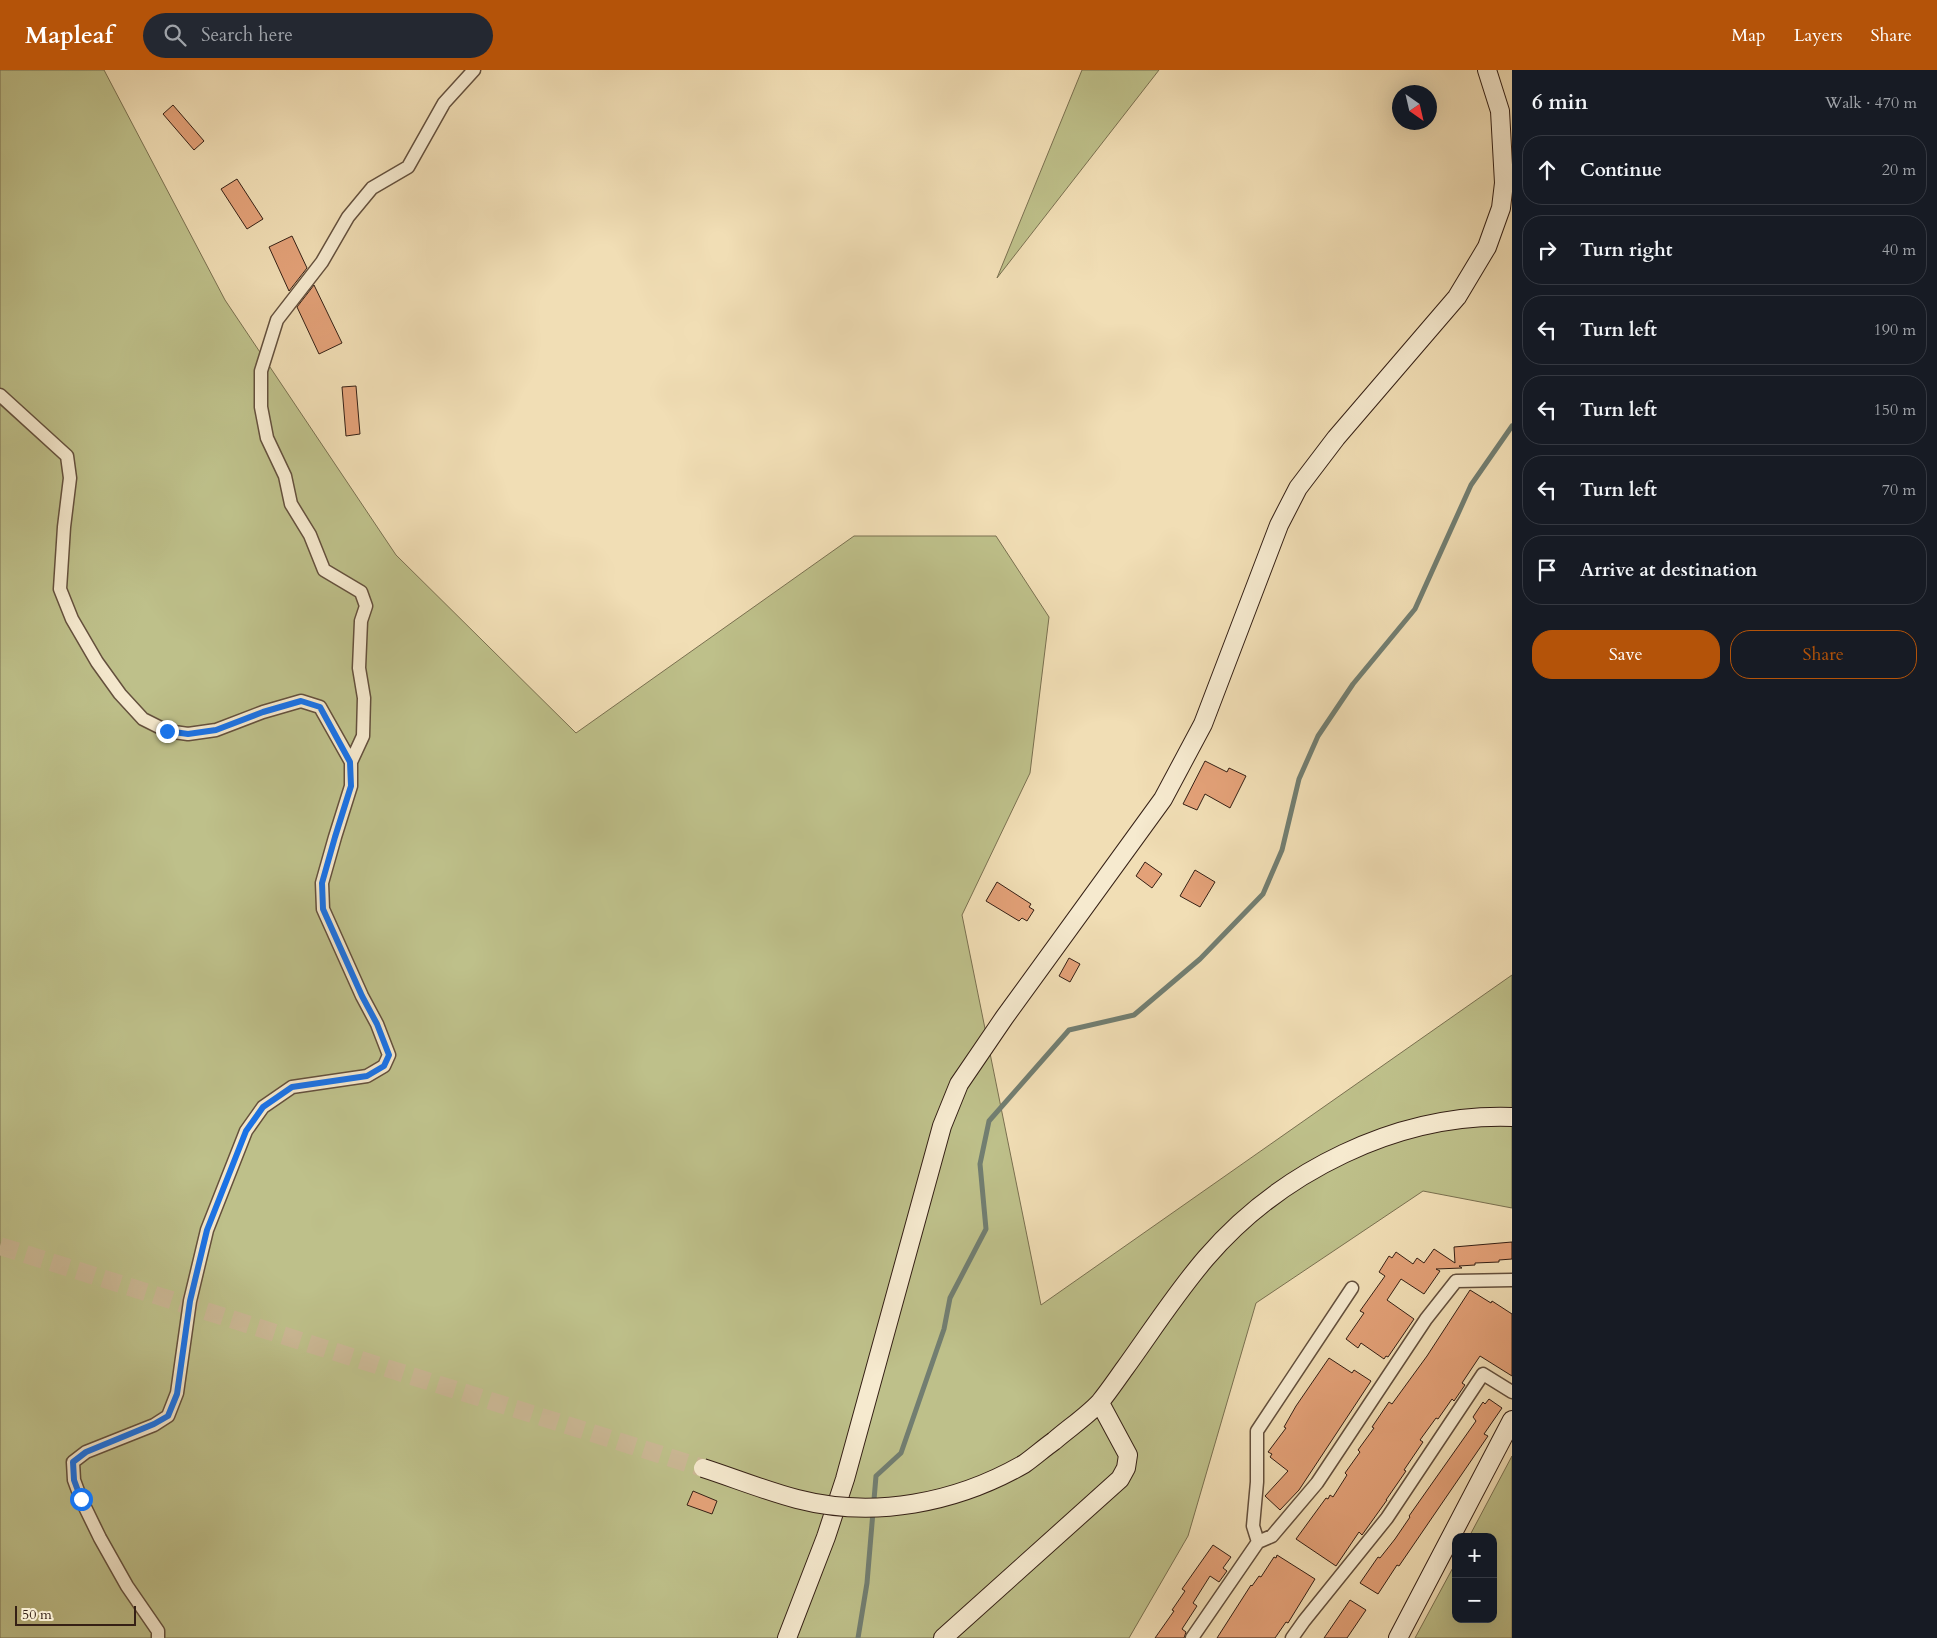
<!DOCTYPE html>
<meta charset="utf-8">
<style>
:root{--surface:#171b24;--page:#242831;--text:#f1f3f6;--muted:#9ea1a6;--line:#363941;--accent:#b45309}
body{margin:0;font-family:Cardo,serif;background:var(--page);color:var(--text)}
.controls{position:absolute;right:15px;bottom:15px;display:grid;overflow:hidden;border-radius:10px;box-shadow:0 5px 20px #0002}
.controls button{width:45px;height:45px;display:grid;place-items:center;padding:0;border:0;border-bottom:1px solid var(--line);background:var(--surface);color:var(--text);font:25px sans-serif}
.compass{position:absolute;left:1392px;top:15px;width:45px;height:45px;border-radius:50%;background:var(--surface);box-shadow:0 5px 20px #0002;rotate:146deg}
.scale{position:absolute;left:15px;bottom:12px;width:121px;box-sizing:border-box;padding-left:5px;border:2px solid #352015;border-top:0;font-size:14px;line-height:18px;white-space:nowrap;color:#352015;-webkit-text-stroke:4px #f6eacf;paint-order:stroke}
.stop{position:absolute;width:15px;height:15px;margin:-11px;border:4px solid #1a73e8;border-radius:50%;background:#fff}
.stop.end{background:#1a73e8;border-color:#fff;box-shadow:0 1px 5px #0008}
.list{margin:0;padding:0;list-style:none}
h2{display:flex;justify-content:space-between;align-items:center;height:65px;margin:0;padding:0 20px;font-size:21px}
h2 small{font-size:16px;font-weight:400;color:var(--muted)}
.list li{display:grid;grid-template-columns:32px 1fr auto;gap:15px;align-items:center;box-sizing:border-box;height:70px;margin:0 10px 10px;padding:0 10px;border:1px solid var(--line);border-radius:20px}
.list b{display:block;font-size:19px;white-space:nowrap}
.list em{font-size:16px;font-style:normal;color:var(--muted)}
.actions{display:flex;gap:10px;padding:15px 20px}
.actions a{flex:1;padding:11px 0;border:1px solid var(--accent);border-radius:20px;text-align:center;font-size:18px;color:var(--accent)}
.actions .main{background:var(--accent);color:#fff}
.icon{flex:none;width:28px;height:28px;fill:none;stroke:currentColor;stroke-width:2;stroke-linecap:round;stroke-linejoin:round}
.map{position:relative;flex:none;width:1512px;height:1568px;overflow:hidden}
header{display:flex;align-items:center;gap:30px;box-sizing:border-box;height:70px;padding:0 25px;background:var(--accent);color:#fff}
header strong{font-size:24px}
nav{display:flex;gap:28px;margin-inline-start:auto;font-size:18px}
.search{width:350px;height:45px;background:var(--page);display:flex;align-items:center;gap:12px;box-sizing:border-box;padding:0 18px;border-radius:28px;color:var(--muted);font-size:19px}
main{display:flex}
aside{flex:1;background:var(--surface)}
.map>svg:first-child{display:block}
.green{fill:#bec08a;stroke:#7a7050}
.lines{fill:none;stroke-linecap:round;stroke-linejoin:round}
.stream{stroke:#727e71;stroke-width:5}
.building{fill:#e3a178;stroke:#352015}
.secondary-tunnel{stroke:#cbb895;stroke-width:18;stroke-dasharray:18 9;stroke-linecap:butt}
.street-casing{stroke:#64503d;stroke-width:15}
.secondary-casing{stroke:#352015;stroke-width:20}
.street{stroke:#f6eacf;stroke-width:12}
.secondary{stroke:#f6eacf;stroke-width:18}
.secondary-bridge-casing{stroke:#352015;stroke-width:20;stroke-linecap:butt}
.secondary-bridge{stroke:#f6eacf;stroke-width:18}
.route{stroke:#1a73e8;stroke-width:6}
</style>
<header>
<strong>Mapleaf</strong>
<div class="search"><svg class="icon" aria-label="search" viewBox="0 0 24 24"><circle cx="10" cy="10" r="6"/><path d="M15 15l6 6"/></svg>Search here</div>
<nav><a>Map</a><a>Layers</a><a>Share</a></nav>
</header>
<main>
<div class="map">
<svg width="1512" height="1568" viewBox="0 0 1512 1568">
<rect width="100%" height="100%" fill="#f1deb5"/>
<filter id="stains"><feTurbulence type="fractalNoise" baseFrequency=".004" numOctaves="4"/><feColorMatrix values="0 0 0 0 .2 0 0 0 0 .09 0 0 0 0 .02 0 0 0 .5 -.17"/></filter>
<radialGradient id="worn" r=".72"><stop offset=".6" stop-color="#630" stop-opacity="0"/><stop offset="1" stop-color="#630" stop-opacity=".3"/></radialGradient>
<path class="green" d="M0 0H104L225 230 396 485 576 663 854 466H996L1049 547 1030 703 962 845 1041 1235 1512 905V1138L1423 1121 1256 1233 1188 1466 1129 1568H0Z
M1082 0H1159L997 208Z
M1512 1386V1568H1415L1456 1492V1549H1493V1467H1469Z"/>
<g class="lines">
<path class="stream" d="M858 1568 867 1513 876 1406 901 1383 944 1259 950 1228 986 1159 980 1094 989 1051 1069 960 1134 945 1200 889 1263 824 1282 780 1299 709 1318 666 1353 614 1415 539 1471 415 1512 356"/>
</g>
<path class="building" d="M173 35 204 71 194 80 163 44Z
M237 109 263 149 247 159 221 119Z
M292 166 307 198 289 221 269 177Z
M314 215 342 273 319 284 297 237Z
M356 316 360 364 346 366 342 317Z
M1205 691 1227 702 1229 698 1246 706 1230 738 1205 724 1197 740 1183 734Z
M1145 792 1162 804 1152 818 1136 806Z
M1195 800 1215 812 1200 837 1180 826Z
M997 812 1031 834 1029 837 1034 840 1027 851 1022 848 1019 851 986 831Z
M1069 888 1080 894 1070 912 1059 906Z
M1512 1172V1189L1499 1190V1192L1475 1193V1195L1459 1196 1462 1198 1436 1199 1440 1201 1424 1224 1401 1209 1387 1230 1414 1249 1388 1287 1386 1286 1384 1289 1361 1273 1358 1278 1346 1269 1364 1243 1360 1241 1385 1206 1379 1202 1389 1186 1392 1188 1396 1182 1413 1194 1417 1188 1424 1193 1434 1179 1455 1193 1454 1177Z
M1470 1220 1491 1233 1492 1231 1512 1244V1306L1480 1286 1462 1313 1465 1315 1454 1331 1452 1329 1438 1349 1436 1348 1420 1370 1423 1372 1404 1400 1406 1401 1386 1430H1387L1362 1465 1359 1462 1336 1496 1296 1469 1326 1428 1328 1429 1330 1425 1333 1427 1347 1405 1345 1403 1360 1382 1358 1380 1374 1358 1372 1357 1389 1332 1392 1334 1427 1286Z
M1329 1288 1352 1303 1354 1300 1371 1311 1299 1420 1280 1440 1265 1426 1288 1401 1270 1387 1272 1384 1268 1382 1286 1358 1284 1357 1296 1336Z
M1489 1329 1502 1338 1484 1364 1488 1366 1399 1496 1397 1495 1378 1524 1360 1513 1378 1487 1380 1488 1395 1469 1410 1447 1409 1446 1476 1351 1473 1347 1483 1332 1485 1334Z
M693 1421 717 1431 712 1444 687 1435Z
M1213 1475 1231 1487 1223 1498 1227 1501 1219 1512 1210 1506 1193 1533 1197 1536 1182 1559 1186 1562 1184 1568H1155L1174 1541 1172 1540 1185 1521 1182 1519Z
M1277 1485 1315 1509 1288 1553 1286 1552 1275 1568H1217L1251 1515 1252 1516 1259 1506 1261 1507 1274 1487 1276 1488Z
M1350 1530 1366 1540 1347 1568H1324Z"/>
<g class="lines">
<path class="secondary-tunnel" d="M0 1176 703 1398"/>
<g class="street-casing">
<path id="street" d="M0 325 67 386 70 408 64 457 60 519 72 549 97 592 120 624 143 649 167 661 188 664 216 660 263 642 301 631 320 637 351 692
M1258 1472 1253 1456 1257 1412V1361L1352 1218
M158 1568V1561L127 1516 100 1468 81 1429 74 1410 73 1392 86 1382 154 1355 168 1346 177 1323 190 1231 207 1160 246 1061 263 1037 292 1017 367 1006 384 996 389 985 377 954 362 926 323 839 322 813 335 767 351 716V692L363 666 364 628 359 598 361 551 366 536 361 522 324 500 310 465 291 434 285 406 267 368 261 337V301L277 250 322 192 348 147 372 118 408 97 444 33 474 0
M1192 1568 1258 1472 1272 1466 1317 1413 1426 1249 1456 1211 1512 1210
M1292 1568 1304 1551 1387 1448 1483 1304 1512 1322"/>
</g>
<g class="secondary-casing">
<path id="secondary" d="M1054 1371C1069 1358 1087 1346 1100 1332 1109 1321 1117 1309 1125 1298 1151 1262 1176 1223 1206 1188 1280 1102 1397 1043 1512 1047
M787 1568 826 1467 845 1409 942 1056 959 1014 1004 948 1163 729 1203 654 1279 455 1298 418 1336 368 1457 227 1487 177 1501 138 1504 113 1500 41 1487 0
M943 1568 1120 1409 1126 1398 1128 1385 1100 1333
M1398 1568 1512 1350"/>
</g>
<use href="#street" class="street"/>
<use href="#secondary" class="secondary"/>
<g class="secondary-bridge-casing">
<path id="secondary-bridge" d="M703 1398C734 1408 766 1421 797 1429 874 1449 956 1433 1024 1394 1034 1387 1044 1378 1054 1371"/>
</g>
<use href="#secondary-bridge" class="secondary-bridge"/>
</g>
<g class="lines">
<path class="route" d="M81 1429 74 1410 73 1392 86 1382 154 1354 168 1346 177 1324 190 1231 207 1160 246 1061 263 1037 292 1017 367 1006 384 996 389 985 377 954 362 926 323 839 322 813 335 767 351 716 350 692 320 637 301 631 263 642 216 660 188 664 167 661"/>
</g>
<rect width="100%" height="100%" filter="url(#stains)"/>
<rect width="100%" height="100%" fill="url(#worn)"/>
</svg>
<div class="controls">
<button>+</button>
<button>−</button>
</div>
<svg class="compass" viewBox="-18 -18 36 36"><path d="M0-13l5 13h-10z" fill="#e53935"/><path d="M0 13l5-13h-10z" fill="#9ea1a6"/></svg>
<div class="scale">50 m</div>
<div class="stop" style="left:81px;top:1429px"></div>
<div class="stop end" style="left:167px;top:661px"></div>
</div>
<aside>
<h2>6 min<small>Walk · 470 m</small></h2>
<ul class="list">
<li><svg class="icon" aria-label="ahead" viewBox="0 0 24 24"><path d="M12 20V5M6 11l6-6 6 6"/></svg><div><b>Continue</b></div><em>20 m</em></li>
<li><svg class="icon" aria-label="right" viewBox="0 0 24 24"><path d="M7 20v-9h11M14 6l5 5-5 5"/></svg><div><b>Turn right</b></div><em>40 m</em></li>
<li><svg class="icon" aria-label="left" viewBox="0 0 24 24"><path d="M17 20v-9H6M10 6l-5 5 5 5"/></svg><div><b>Turn left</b></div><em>190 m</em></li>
<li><svg class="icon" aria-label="left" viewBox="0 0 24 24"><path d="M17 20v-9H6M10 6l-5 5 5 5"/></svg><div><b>Turn left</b></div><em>150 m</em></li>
<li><svg class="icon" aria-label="left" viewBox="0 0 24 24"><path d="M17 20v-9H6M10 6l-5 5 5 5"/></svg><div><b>Turn left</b></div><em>70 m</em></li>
<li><svg class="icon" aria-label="arrive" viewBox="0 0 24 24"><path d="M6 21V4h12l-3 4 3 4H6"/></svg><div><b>Arrive at destination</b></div></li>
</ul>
<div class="actions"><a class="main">Save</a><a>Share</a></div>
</aside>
</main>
